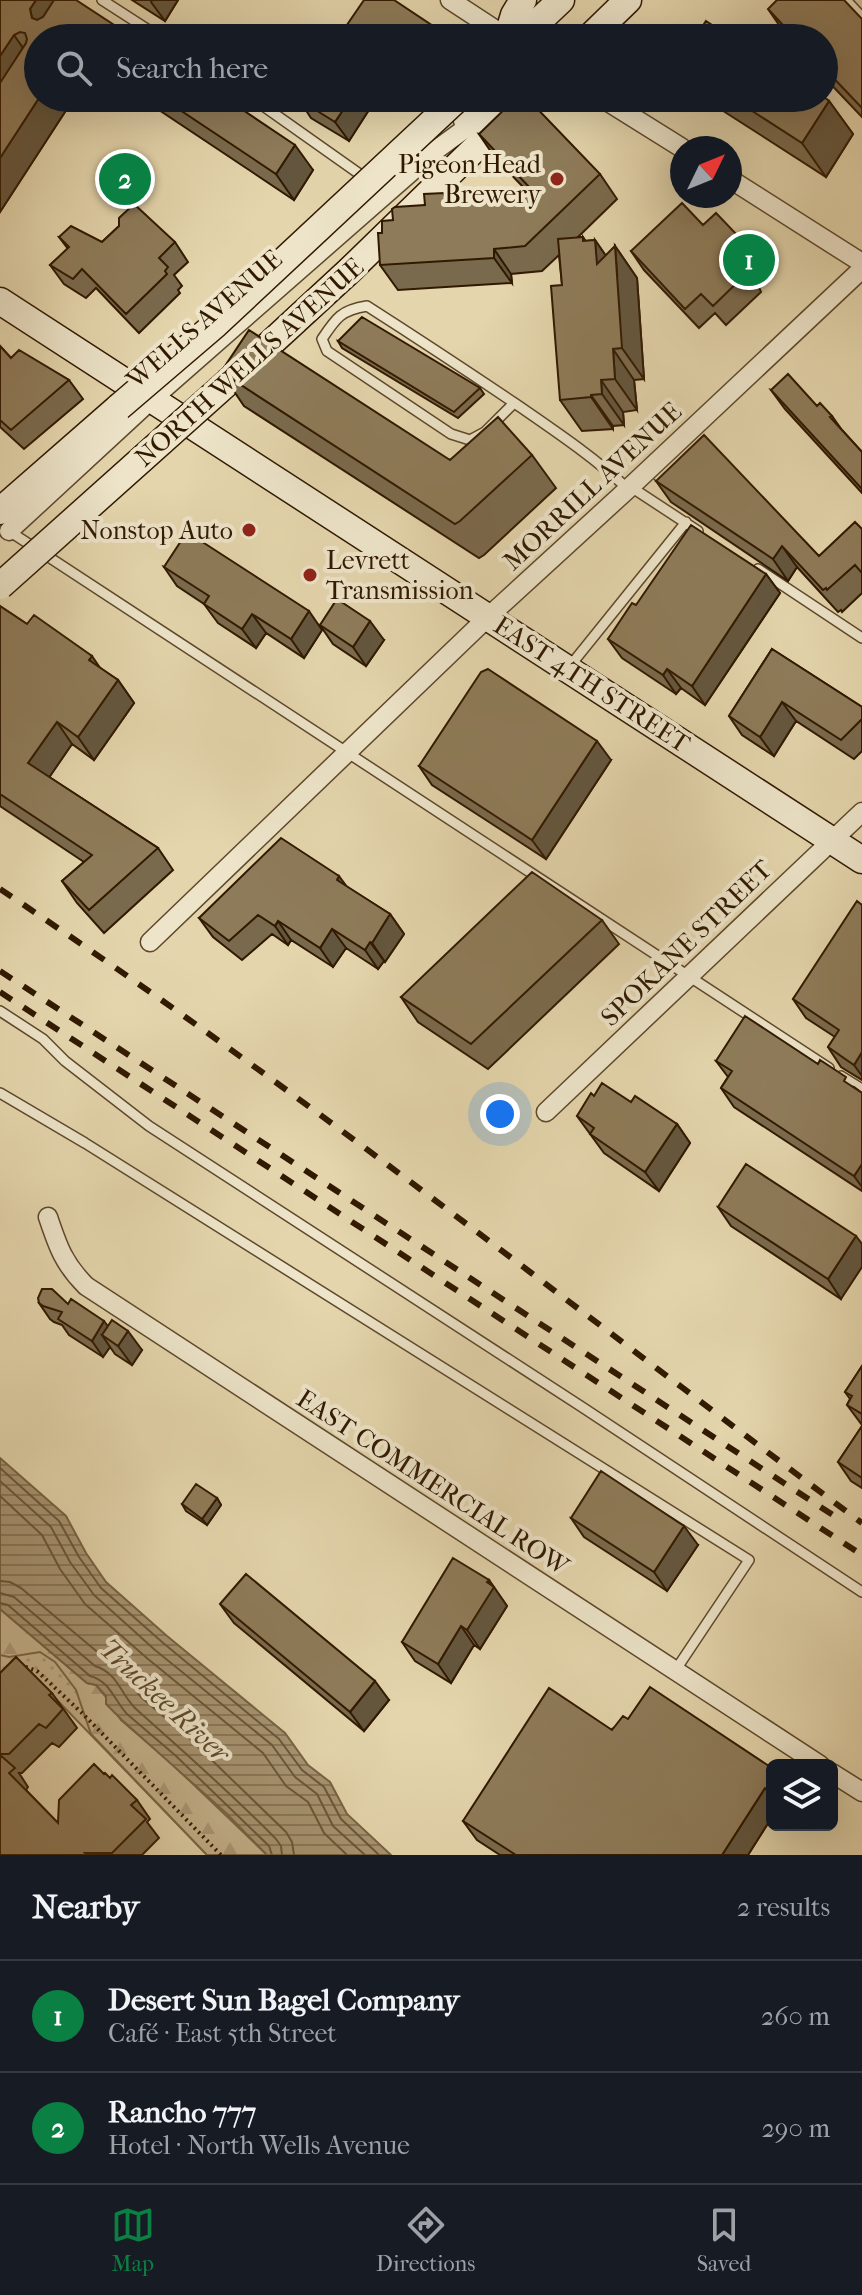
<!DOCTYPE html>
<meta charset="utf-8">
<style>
:root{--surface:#171b24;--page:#242831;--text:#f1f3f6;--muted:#9ea1a6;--line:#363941;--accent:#0b8043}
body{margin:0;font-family:"IM FELL French Canon",serif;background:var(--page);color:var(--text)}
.controls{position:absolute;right:24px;bottom:24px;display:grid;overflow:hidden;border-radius:12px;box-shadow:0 8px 32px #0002}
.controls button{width:72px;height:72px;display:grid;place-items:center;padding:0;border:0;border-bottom:2px solid var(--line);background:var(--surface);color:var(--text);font:40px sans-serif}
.compass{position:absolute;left:670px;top:136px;width:72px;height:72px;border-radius:50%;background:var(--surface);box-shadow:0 8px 32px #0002;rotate:47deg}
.you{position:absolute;left:500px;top:1114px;width:28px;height:28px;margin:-20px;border:6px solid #fff;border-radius:50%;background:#1a73e8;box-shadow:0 0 0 12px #1a73e833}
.badge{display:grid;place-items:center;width:52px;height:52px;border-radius:50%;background:var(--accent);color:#fff;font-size:26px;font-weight:700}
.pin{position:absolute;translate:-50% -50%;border:4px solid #fff;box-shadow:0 2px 8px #0006}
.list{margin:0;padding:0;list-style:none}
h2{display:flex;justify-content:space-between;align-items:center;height:104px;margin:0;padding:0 32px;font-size:34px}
h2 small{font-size:26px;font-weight:400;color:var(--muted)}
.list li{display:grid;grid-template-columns:52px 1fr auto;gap:24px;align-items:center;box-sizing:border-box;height:112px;padding:0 32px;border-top:2px solid var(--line)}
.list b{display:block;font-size:30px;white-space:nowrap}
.list p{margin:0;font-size:26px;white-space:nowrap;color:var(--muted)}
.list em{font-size:26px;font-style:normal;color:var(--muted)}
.icon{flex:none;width:44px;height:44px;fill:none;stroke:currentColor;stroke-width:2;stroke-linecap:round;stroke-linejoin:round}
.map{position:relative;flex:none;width:862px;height:1855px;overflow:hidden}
.search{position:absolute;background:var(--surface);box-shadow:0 8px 32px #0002;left:24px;right:24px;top:24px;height:88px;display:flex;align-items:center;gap:20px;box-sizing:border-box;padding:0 28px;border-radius:44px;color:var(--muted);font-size:30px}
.sheet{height:328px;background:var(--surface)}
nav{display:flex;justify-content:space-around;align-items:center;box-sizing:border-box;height:112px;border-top:2px solid var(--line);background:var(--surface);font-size:22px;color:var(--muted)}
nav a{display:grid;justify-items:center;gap:4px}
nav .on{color:var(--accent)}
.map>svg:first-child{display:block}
.green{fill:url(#green-dots);stroke:#7c6748;stroke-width:2}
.forest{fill:url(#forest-firs);stroke:#7c6748;stroke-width:2}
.water{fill:url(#water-rules);stroke:#786344;stroke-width:2}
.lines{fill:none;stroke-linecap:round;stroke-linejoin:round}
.shore{stroke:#6c5739;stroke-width:2}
.service-casing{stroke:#5e482b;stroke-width:12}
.minor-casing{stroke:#5e482b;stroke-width:21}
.secondary-casing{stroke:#311900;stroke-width:29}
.path{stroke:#311900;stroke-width:4;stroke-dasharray:2 4;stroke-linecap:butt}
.service{stroke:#ede4c9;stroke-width:9}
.minor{stroke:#ede4c9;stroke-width:18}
.secondary{stroke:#ede4c9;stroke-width:26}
.rail{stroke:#311900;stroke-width:6;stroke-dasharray:14 14;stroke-linecap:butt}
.secondary-bridge-casing{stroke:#311900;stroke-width:29;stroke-linecap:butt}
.secondary-bridge{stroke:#ede4c9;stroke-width:26}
.wall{fill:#7a6a4d;stroke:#311900;stroke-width:2}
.shaded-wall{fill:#63563e;stroke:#311900;stroke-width:2}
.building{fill:#8e7b59;stroke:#311900;stroke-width:2}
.poi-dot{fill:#8f2418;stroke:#ede4c9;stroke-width:3}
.labels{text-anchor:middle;stroke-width:8;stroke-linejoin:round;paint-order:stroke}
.poi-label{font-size:26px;fill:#311900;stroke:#ede4c9;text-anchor:end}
.street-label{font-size:26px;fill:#311900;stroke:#ede4c9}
.water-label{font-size:28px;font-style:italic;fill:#604b2e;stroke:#ede4c9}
</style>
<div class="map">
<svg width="862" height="1855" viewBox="0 0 862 1855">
<defs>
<pattern id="green-dots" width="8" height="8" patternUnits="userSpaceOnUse" patternTransform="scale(2)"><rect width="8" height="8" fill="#c6b58f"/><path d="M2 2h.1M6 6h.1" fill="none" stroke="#ab9b7a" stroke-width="1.8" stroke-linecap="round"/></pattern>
<pattern id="forest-firs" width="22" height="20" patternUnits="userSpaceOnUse" patternTransform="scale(2)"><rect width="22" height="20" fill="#c6b58f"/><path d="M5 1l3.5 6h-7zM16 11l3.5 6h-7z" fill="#ab9b7a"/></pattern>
<pattern id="water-rules" width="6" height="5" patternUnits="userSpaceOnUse" patternTransform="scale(2)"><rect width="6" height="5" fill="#a79572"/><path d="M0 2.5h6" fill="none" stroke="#89795b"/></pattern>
</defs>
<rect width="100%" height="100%" fill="#e4d5ac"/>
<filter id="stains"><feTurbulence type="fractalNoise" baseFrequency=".0025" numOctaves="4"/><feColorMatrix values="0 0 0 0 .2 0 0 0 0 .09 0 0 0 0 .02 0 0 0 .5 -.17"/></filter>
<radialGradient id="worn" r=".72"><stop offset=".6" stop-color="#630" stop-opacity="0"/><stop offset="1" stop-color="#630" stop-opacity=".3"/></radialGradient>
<path class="green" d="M0 1609 64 1663 96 1685 121 1720 170 1762 267 1855H207L32 1674 0 1678Z"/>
<path class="forest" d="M0 1609 87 1683 96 1685 106 1697 121 1720 170 1762 267 1855H207L91 1734 76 1690 55 1662 40 1652 9 1657 0 1655Z"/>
<path class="water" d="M0 1458 66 1516 86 1553 106 1582 167 1636 285 1733 308 1765 330 1782 347 1814 391 1855H267L226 1813 122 1720 106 1704V1696L96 1685 87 1683 0 1609Z"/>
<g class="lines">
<path class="shore" d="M0 1468 59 1521 79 1557 101 1588 162 1642 279 1739 302 1770 324 1787 341 1819 379 1855
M0 1481 51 1527 70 1562 94 1595 155 1650 272 1745 295 1777 317 1794 333 1826 365 1855
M0 1496 42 1535 60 1569 85 1604 148 1659 263 1753 286 1786 308 1802 324 1833 347 1855
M0 1581 10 1582 21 1588 101 1655 117 1664 131 1679 136 1691 142 1698 191 1740 286 1832 292 1842 294 1855
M0 1593 14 1597 95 1666C118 1673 121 1695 136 1709 184 1752 231 1793 276 1839L281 1846 282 1855
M0 1603 8 1605 90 1676C110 1681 114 1700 127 1714L176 1756 269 1846 272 1855"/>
<g class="service-casing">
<path id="service" d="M102 0 161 38
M846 0 862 17
M252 98 368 180
M514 403 485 432 470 440 451 434 327 351 322 339C336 318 341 310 367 306 417 338 467 371 516 404 555 431 594 457 628 489
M631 487 698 531
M9 531 829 1068
M758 569 862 638
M570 666 686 522
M0 1011 43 1039 65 1061 149 1126 582 1407 862 1592
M841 1076 862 1089
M0 1093 85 1143 749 1560 675 1671"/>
</g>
<g class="minor-casing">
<path id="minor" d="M450 0 508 38
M602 98 682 148
M463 121 482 98
M730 179 862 263
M9 531 152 399 436 150 507 98
M150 942 488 617 628 489 862 269
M546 1112 862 812
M48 1217C58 1247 64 1264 86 1286L820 1765
M832 1773 862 1792"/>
</g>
<g class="secondary-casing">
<path id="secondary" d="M507 38 514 15 523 0
M521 38 561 0
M589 38 628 0
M0 301 862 860
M246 366 349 271 527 98
M0 511 119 407"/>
</g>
<path class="path" d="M20 1665 37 1671 83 1714 221 1855"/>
<use href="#service" class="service"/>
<use href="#minor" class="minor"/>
<use href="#secondary" class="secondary"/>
<path class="rail" d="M0 889C297 1087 576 1310 862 1523
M0 971 842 1521
M0 992 862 1555"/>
<g class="secondary-bridge-casing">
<path id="secondary-bridge" d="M119 407 216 324 458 98
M0 586 246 366"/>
</g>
<use href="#secondary-bridge" class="secondary-bridge"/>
</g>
<path class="wall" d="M0 0 38 38 74 98 0 212Z
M132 0H178L165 21Z
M768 9 795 38H788Z
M862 19V117L824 77V38Z
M436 28 443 38H338Z
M141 98H225L313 170 294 200Z
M298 98H398L386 109 374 102 349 141 311 118Z
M703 98H824L829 101 853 134 826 177Z
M479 134 600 174 617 199 577 238 583 237 585 241 595 240 606 256 615 246 637 278 644 379 634 380 637 410 623 412 624 425 613 426V429L582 431 560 400 562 285 559 255 542 271 511 274 512 283 398 290 380 265 382 233 393 220 445 195 525 189 496 159Z
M703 225 740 238 754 258 752 259 761 272 759 287 761 292 726 325 715 313 699 328 644 270 631 251Z
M119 226 175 242 188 262 174 275 182 286 178 290 180 293 139 333 96 288 86 298 64 284 50 265 68 249 59 237 102 242Z
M338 341 480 388 484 394 458 418 342 348Z
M0 346 11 358 69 380 83 399 24 449 0 427Z
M221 372 450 460 532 455 556 488 484 555 479 558 244 406Z
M771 390 817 406 832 416 842 430 862 452V493L785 409Z
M656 481 819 556 862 529V593L842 612 841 610 838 612 797 567 788 581 671 502Z
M164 567 322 630 304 658 266 633 256 648 218 623 204 604 177 586Z
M766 574 780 593 705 705 681 688 676 694 622 658 608 639 636 605Z
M0 606 27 624 100 668 118 680 134 703 94 760 72 744 49 777 158 848 173 870 104 933 77 903 62 881 84 862 0 806Z
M320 625 384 640 366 666 333 644Z
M772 649 862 707V751L854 759 796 721 774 756 742 735 729 716Z
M611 760 546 859 432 785 419 766Z
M347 887 390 914 404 934 385 962 384 961 378 969 346 948 333 967 291 940 288 945 272 934 242 960 213 937 199 918Z
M862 905V1080L841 1067 828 1047 835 1037 806 1018 793 999Z
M602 920 619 944 488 1069 418 1022 401 997Z
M716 1061 854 1087 862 1093V1191L734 1107 721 1088 728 1077Z
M594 1096 631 1102 677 1124 690 1143 659 1191 604 1153 577 1116Z
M718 1207 856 1236 841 1299 731 1226Z
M39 1303 68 1304 108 1326 142 1350 132 1365 115 1354 110 1347 103 1357 69 1335 62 1325 54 1322 50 1319Z
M862 1366V1425L847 1405 850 1399 845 1392Z
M862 1426V1488L851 1481 838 1462Z
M217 1498 221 1505 207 1525 186 1511 182 1504Z
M571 1518 698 1545 667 1591 584 1537Z
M489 1580 507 1606 480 1649 474 1645 451 1683 415 1661 402 1642Z
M220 1604 389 1700 364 1731 234 1623Z
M0 1673 52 1693 77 1728 59 1747 52 1743 22 1773H19L28 1787 26 1790 58 1823 104 1774 137 1800 150 1819 147 1822 159 1838 142 1855H0Z
M628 1719 772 1768V1817L748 1855H500L477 1840 463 1821Z"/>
<path class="shaded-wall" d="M36 0H61L48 35 32 18 30 9Z
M152 0H178L165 21 151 2Z
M14 35 32 61 0 109V56Z
M39 98H74L0 212V158Z
M351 98H371L374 102 349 141 335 122Z
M829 101 853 134 826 177 802 143Z
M295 145 313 170 294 200 276 174Z
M583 237 596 257 595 240 617 272 615 246 637 278 644 379 622 348 583 241Z
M740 238 754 258 752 259 761 272 759 287 745 269 738 241Z
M494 249 511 274 512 283 494 258Z
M613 349 634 380 637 410 615 379Z
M601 380 623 412 624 425 602 394Z
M591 395 613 426V429L591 397Z
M782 546 797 567 788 581 773 559Z
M766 574 780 593 705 705 692 686Z
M309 611 322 630 304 658 291 639Z
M252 614 266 633 256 648 242 629Z
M370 621 384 640 366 666 353 647Z
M92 656 107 678 89 660Z
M667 669 681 688 676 694 663 675Z
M118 680 134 703 94 760 78 737Z
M782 702 796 721 774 756 760 737Z
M57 722 72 744 44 785 28 763Z
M597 741 611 760 546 859 532 840Z
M339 876 353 895 337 880Z
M390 914 404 934 385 962 372 943Z
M278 921 291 940 288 945 275 926Z
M332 929 346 948 333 967 320 948Z
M370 942 384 961 378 969 365 950Z
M862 1052V1076L854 1065Z
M677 1124 690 1143 659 1191 645 1172Z
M862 1164V1187L854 1176Z
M856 1236 862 1244V1267L841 1299 828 1279Z
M104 1321 116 1337 102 1335 110 1347 103 1357 92 1341Z
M128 1331 142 1350 132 1365 118 1346Z
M217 1498 221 1505 207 1525 202 1519Z
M684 1526 698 1545 667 1591 654 1572Z
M489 1580 507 1606 480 1649 467 1630Z
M461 1626 474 1645 451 1683 438 1664Z
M375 1681 389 1700 364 1731 350 1712Z
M765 1788 772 1797V1817L748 1855H722Z"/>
<path class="building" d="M0 0H36L30 9 32 18 37 20 43 17 54 0H76L134 38H38V98H39L0 158V83L26 43 27 39 25 33 20 32 14 35 0 56Z
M364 0H394L436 28 426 38H338Z
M777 0H844L862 19V108L824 68V38H795L768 9Z
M706 21 732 38H695Z
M824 97 829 101 802 143 732 98Z
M162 98H225L295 145 276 174Z
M298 98H351L335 122 298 99Z
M516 98H527L600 174 525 246 494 249V258L380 265 378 233H382V221L393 220 392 209 395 207 425 205 424 194 444 193V195L531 189 479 134Z
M682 203 703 225 716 213 740 238 738 241 748 253 745 269 748 272 713 306 701 294 685 309 631 251Z
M134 204 175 242 159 258 168 267 165 271 167 274 126 314 82 269 73 279 50 265 69 247 59 237 71 226 102 242 119 226V218Z
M583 237V241L595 240 597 264 615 246 622 348 613 349 615 379 601 380 602 394 591 395V397L560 400 551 286 562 285 558 239Z
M362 317 480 388 454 412 338 341Z
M249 330 450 460 498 417 532 455 460 521 455 524 221 372Z
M0 346 11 358 19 350 69 380 11 430 0 420Z
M788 374 817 406 820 403 832 416 830 417 862 452V489L771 390Z
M704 435 819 556 855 522 862 529V573L855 565 827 590 826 588 823 590 782 546 773 559 656 481Z
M691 525 766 574 692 686 667 669 663 675 608 639 632 603 636 605Z
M187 532 309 611 291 639 252 614 242 629 204 604 209 596 164 567Z
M337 599 370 621 353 647 320 625Z
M0 606 27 624 34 615 92 656 89 660 118 680 78 737 57 722 28 763 158 848 89 910 62 881 92 855 0 794Z
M772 649 862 707V719L841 740 782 702 760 737 729 716Z
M488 669 597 741 532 840 419 766 481 672Z
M281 838 339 876 337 880 390 914 372 943 370 942 365 950 332 929 320 948 278 921 275 926 258 915 229 941 199 918Z
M532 872 602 920 471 1044 401 997Z
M857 901 862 905V1052L854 1065 828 1047 839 1030 793 999Z
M745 1016 818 1064 820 1060 846 1077 844 1081 862 1093V1164L854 1176 721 1088 732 1071 716 1061Z
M602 1083 631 1102 635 1096 677 1124 645 1172 590 1134 594 1128 577 1116 591 1093 594 1096Z
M746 1164 856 1236 828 1279 718 1207Z
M42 1289H52L68 1304 71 1299 104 1321 92 1341 58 1319 62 1312 43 1306 39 1303 38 1298Z
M112 1320 128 1331 118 1346 102 1335Z
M862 1366V1414L847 1405 852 1396 845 1392Z
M862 1426V1478L838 1462Z
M601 1471 684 1526 654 1572 571 1518Z
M196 1484 217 1498 202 1519 182 1504Z
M453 1558 489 1580 487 1582 494 1587 467 1630 461 1626 438 1664 402 1642Z
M246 1574 375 1681 350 1712 220 1604Z
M16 1657 52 1693 49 1695 63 1709 46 1728 39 1724 9 1754H0V1673Z
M650 1687 772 1768V1792L765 1788 722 1855H516L463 1821 549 1688 612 1730 623 1716 628 1719Z
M0 1755 15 1768 9 1773 58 1823 59 1800 94 1764 104 1774 105 1773 110 1778 112 1775 137 1800 131 1805 146 1819 112 1853H85L87 1855H0Z"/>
<g class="poi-dot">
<circle cx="557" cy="179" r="8"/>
<circle cx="249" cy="530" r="8"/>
<circle cx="310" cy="575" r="8"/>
</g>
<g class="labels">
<g class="poi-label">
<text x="541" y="173">Pigeon Head<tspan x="541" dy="30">Brewery</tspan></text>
<text x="233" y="539">Nonstop Auto</text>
<text x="326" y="569" text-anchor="start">Levrett<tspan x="326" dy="30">Transmission</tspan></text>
</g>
<g class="street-label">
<text transform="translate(204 319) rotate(-41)" y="9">WELLS AVENUE</text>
<text transform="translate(249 362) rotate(-42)" y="9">NORTH WELLS AVENUE</text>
<text transform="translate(592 486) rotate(-43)" y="9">MORRILL AVENUE</text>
<text transform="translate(592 684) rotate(33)" y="9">EAST 4TH STREET</text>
<text transform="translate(686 943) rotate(-44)" y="9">SPOKANE STREET</text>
<text transform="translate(433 1482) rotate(33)" y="9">EAST COMMERCIAL ROW</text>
</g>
<g class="water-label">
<text transform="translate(165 1700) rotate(43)" y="10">Truckee River</text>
</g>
</g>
<rect width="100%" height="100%" filter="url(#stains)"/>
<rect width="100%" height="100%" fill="url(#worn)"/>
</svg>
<div class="controls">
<button><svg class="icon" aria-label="layers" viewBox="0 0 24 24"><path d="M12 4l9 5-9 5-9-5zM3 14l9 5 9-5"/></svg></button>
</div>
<svg class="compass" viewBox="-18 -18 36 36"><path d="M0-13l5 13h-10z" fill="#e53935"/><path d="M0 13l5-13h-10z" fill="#9ea1a6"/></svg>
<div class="you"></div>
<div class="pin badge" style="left:749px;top:260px">1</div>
<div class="pin badge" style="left:125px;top:179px">2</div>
<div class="search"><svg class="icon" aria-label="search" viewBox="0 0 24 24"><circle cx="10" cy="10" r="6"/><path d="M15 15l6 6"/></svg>Search here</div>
</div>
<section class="sheet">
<h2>Nearby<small>2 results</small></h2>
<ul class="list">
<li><span class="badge">1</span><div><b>Desert Sun Bagel Company</b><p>Café · East 5th Street</p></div><em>260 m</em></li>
<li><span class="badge">2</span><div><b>Rancho 777</b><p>Hotel · North Wells Avenue</p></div><em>290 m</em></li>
</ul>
</section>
<nav>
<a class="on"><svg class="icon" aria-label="map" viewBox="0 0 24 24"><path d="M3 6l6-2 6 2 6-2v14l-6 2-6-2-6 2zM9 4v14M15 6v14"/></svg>Map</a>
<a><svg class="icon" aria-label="directions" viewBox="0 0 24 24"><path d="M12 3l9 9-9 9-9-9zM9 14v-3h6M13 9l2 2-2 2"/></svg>Directions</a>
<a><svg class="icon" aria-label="saved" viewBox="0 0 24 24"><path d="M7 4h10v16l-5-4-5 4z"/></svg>Saved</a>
</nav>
